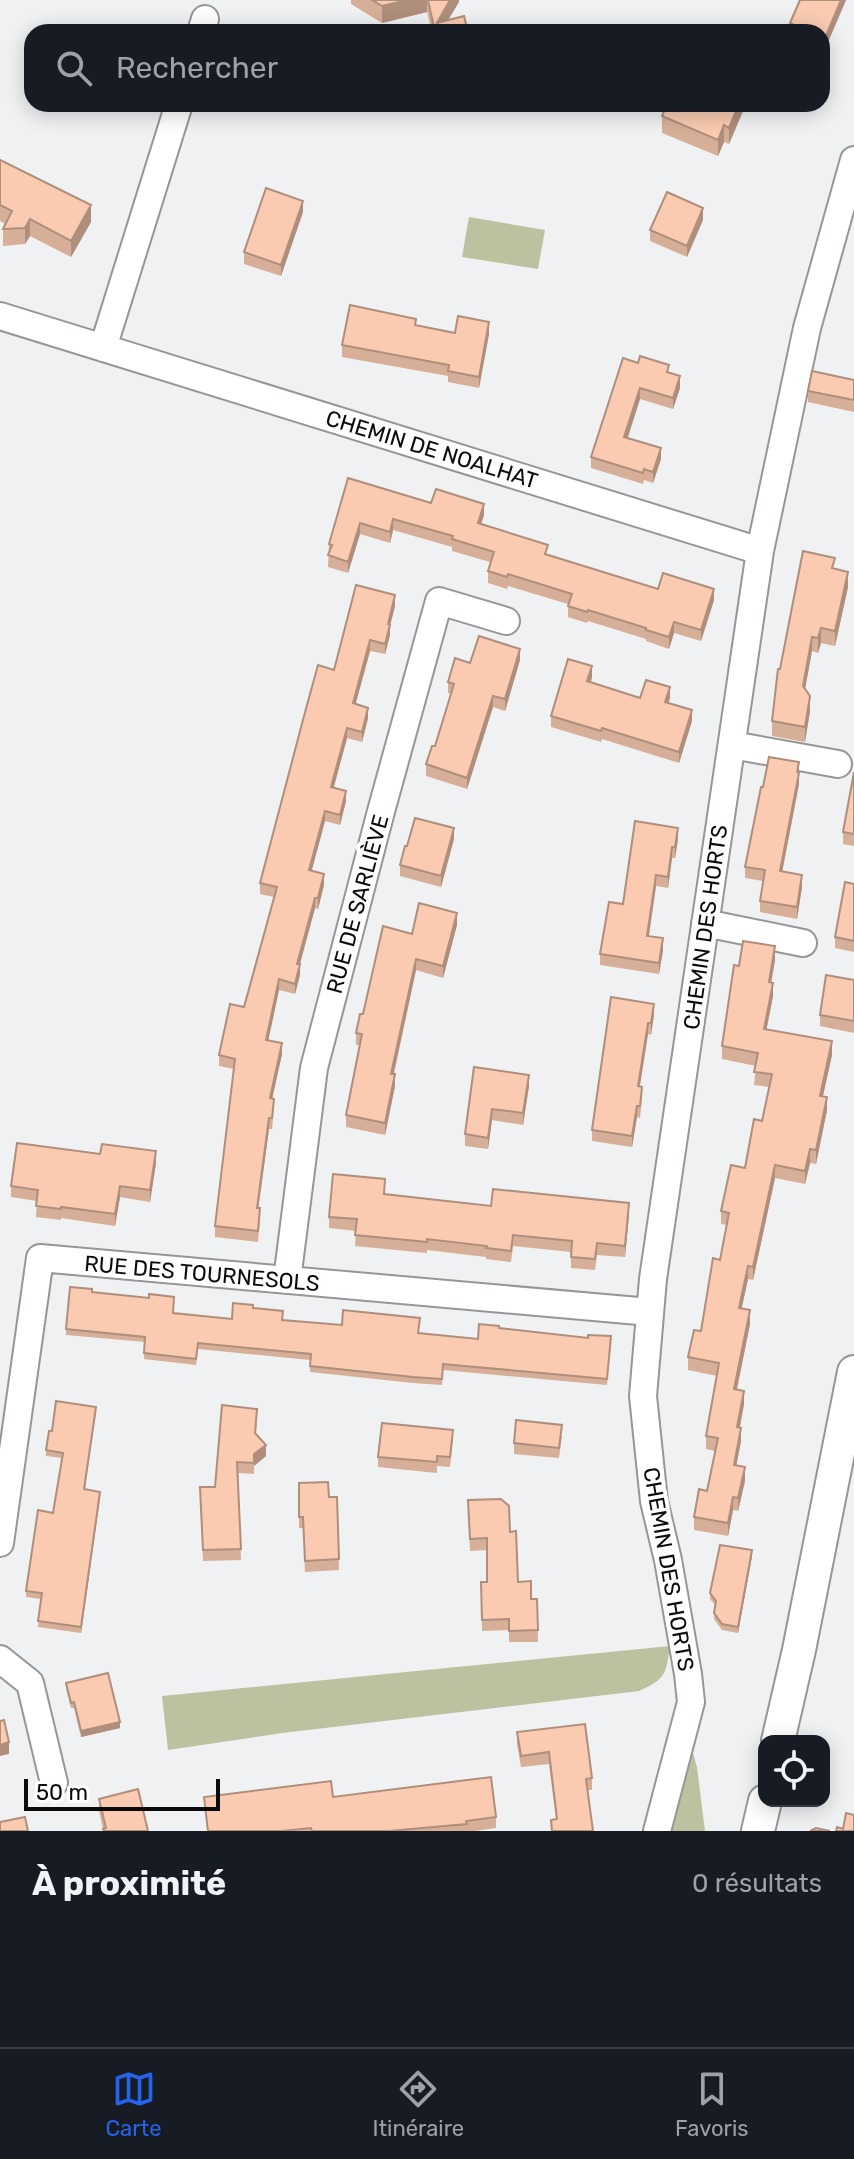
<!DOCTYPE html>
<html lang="fr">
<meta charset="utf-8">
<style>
:root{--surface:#171b24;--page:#20242c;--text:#f1f3f6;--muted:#9ea1a6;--line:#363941;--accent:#2563eb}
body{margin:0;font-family:Rubik,sans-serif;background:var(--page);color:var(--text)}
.controls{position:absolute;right:24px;bottom:24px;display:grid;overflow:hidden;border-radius:16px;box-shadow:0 4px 20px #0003}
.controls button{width:72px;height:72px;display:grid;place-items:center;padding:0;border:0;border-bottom:2px solid var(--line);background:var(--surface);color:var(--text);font:40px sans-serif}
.scale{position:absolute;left:24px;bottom:20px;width:196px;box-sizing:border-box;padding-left:8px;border:4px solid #0b0b0c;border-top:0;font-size:22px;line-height:28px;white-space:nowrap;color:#0b0b0c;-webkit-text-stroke:6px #fefeff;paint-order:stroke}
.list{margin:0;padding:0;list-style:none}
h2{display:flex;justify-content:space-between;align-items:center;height:104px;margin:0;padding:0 32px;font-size:34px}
h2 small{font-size:26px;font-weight:400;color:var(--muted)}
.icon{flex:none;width:44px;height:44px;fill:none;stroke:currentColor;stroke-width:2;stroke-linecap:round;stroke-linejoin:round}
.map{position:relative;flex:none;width:854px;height:1831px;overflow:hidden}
.search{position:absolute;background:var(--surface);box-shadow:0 4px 20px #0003;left:24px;right:24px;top:24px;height:88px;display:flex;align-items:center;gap:20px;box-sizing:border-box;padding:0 28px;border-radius:24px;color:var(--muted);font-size:30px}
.sheet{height:216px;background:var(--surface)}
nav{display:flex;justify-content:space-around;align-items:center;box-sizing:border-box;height:112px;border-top:2px solid var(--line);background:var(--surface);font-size:22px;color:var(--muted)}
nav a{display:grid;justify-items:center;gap:4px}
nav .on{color:var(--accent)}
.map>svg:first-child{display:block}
.green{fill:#bcc29f}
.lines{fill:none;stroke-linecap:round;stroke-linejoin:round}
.minor-casing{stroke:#969698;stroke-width:30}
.tertiary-casing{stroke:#969698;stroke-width:36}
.minor{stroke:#fff;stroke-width:26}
.tertiary{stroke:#fff;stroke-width:32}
.wall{fill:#d7af98}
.shaded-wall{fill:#af8e7c}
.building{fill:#facbb1;stroke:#af8e7c;stroke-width:2}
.labels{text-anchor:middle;stroke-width:8;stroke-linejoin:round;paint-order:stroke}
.street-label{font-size:22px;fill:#0b0b0c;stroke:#fefeff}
</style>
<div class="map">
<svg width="854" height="1831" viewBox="0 0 854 1831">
<rect width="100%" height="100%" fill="#f0f1f2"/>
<path class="green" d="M469 217 545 230 538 269 462 257Z
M670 1646C666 1674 666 1679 639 1691L282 1733 168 1750 162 1696Z
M687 1749 692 1750 697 1767 705 1831H667Z"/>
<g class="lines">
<g class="minor-casing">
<path id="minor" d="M201 32 205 19
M0 316 760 551
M103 348 179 104
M732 745 838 764
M705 923 803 943
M287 1280 314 1068 380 815 439 601 506 621
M0 1543 40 1258 650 1312
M0 1659 30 1683 54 1783
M657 1831 691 1702 688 1674 668 1560 654 1501 643 1396 653 1279 760 551 807 328 854 160"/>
</g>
<g class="tertiary-casing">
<path id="tertiary" d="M778 1741 799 1650 854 1372
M758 1831 765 1801"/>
</g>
<use href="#minor" class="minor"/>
<use href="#tertiary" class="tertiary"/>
</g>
<path class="wall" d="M351 0H459L448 20 468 32H432L427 12 382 23 351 4Z
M846 0 825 49 822 48V32H790V23Z
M743 104V111L729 144 724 142 718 156 662 133V116Z
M0 161 91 222 71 257 30 236 25 244 3 246V229L5 224 0 221Z
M303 212 281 276 244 264V252Z
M703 220 687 257 650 241V230Z
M416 325 455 333 489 334 479 388 448 382V376L342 357V345Z
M623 358 669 373 680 388 673 409 640 399 628 438 661 459 653 483 644 480 643 484 591 468V457Z
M854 380V412L808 402V391Z
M348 478 431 503 484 515 481 524 548 555 658 589 714 600 701 641 674 633 669 649 646 641V639L588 621 587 623 568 617V604L508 586 507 589 488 583V571L490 562 452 551V547L393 530 390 543 360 534 348 573 328 567 329 544Z
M835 569 848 587 835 646 821 643 818 653 812 651 805 689 810 711 805 742 772 736V721L780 669Z
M395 606 390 625V635L385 654 370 651 355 704 368 718 362 742 347 738 334 787 346 801 340 825 325 821 311 871 324 885 318 909 315 908 300 964V975L295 994 279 990 268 1041 282 1054 272 1098 274 1109 272 1129H269L258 1208 260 1219 258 1242 215 1237V1226L234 1069 219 1066V1055L244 1007 274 897 260 894V883L334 670Z
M520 660 505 711 493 707 467 789 426 776V764L435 746 451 694 448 693V682L470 663Z
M592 677 591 682 640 698H670L668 703 692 721 679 763 602 739 601 742 551 727V716Z
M799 762V784L782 872 802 887 797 919 760 912V901L763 881 745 878V867L763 787Z
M854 772V846L843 844V832Z
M454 839 441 887 400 876V865L407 846Z
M678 839 675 858H672L668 888 656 886 649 936 663 950 659 974 600 965V954L623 904Z
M854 884V952L835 948V937Z
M457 925 443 978 416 970 394 1074 395 1086 385 1135 346 1127V1115L360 1045H356V1033L363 1014 412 934Z
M775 960 771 982 773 996 766 1030 832 1055 823 1096 827 1110 816 1164 810 1163 805 1184 775 1178 753 1280 748 1279 741 1309 750 1324 737 1390 744 1404 740 1428 741 1441 736 1466 745 1481 738 1511 733 1510 728 1536 694 1530V1517L707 1491 715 1451 706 1449V1436L717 1376 688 1370V1357L701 1331 720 1260 727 1225 721 1224V1211L745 1168 762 1121 769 1087 754 1085 756 1066 722 1059V1046L739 966Z
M854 980V1033L820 1026V1015Z
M611 997 654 1015 651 1035 648 1034 640 1086 642 1098 640 1118 637 1117 632 1147 592 1141V1130Z
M474 1067 529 1086 523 1125 492 1120 488 1149 465 1146V1134Z
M156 1163 150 1202 120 1197 115 1226 61 1218V1220L36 1217 37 1201 11 1197V1186Z
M385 1194 491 1206 629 1214 625 1257 597 1255 595 1270 571 1268V1252L513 1246 511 1262 486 1259V1257L427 1250V1253L355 1246 356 1231 329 1228V1217Z
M92 1292 149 1298 173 1313 232 1319 253 1308 282 1320 478 1339 499 1328 611 1342 607 1385 443 1370 442 1385 413 1383 310 1372V1360L198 1349 196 1365 144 1359 145 1342 66 1335V1329Z
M96 1412 85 1489 100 1497 81 1633 38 1627 41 1599 26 1597V1591L53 1513 62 1458 46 1456V1450L52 1431Z
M257 1420 256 1434 266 1456 254 1466V1474L238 1473 241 1560 203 1561 200 1498 215 1487Z
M562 1436 559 1458 514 1454V1443Z
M453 1440 450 1467 437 1466V1473L378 1467V1457Z
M299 1483 329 1497H337L339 1570 305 1572 303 1528H299Z
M468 1511 510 1532 518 1582 531 1599H537L538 1642H509V1630L482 1631 481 1582H487V1550L470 1551Z
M752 1556 738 1633 722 1630 714 1619 716 1606 710 1599V1593Z
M66 1683 120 1728 81 1737 74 1708H71L66 1689Z
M517 1732 592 1778V1790H588L593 1831H551V1820L556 1819 549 1764 521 1767 517 1744Z
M204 1797H333L496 1817V1828L475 1831H207Z
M99 1799 148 1831 103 1829 99 1811Z"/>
<path class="shaded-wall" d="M408 0H427V12L382 23V6Z
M450 0H459V2L441 32 437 23Z
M841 0H846L825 49V38Z
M739 104H743V111L729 144V128Z
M724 125V142L718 156V140Z
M303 201V212L281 276V265Z
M91 205V222L71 257V241Z
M703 208V220L687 257V246Z
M30 219V236L25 244V228Z
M489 322V334L479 388V377Z
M680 376V388L673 409V398Z
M640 388V399L624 448V437Z
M661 448V459L653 483V472Z
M484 504V515L478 534V523Z
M393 519V530L390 543V532Z
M360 523V534L348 573V562Z
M848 572V587L835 646V631Z
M714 589V600L701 641V630Z
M395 595V606L388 634V624Z
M674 622V633L669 649V637Z
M390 625V635L385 654V644Z
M821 628V643L818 653V638Z
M812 637V651L803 700V686Z
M370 640V651L353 714V703Z
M520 649V660L505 711V699Z
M592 666V677L587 693V681Z
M670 687V698L665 713V702Z
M493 696V707L467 789V778Z
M810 696V711L805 742V727Z
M368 708V718L362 742V732Z
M692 710V721L679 763V752Z
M347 728V738L331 797V787Z
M799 762V784L780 883V871Z
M346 791V801L340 825V815Z
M325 811V821L309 881V870Z
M454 828V839L441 887V876Z
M678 828V839L675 858V847Z
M672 847V858L668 888V877Z
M324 874V885L318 909V898Z
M656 875V886L647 947V936Z
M802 875V887L797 919V907Z
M315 898V908L297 974V964Z
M457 913V925L443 978V966Z
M663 938V950L659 974V963Z
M775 946V960L769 995V982Z
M416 959V970L391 1085V1074Z
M300 964V975L295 994V984Z
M279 979V990L266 1051V1040Z
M773 983V996L764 1043V1029Z
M654 1004V1015L651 1035V1023Z
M648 1023V1034L638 1097V1086Z
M832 1041V1055L820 1109V1096Z
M282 1043V1054L270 1109V1098Z
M395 1074V1086L385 1135V1123Z
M529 1075V1086L523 1125V1113Z
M827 1097V1110L816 1164V1150Z
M637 1106V1117L632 1147V1136Z
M492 1109V1120L488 1149V1138Z
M269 1118V1129L257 1218V1208Z
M810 1149V1163L805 1184V1171Z
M156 1151V1163L150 1202V1190Z
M775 1165V1178L753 1280V1267Z
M120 1186V1197L115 1226V1214Z
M629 1203V1214L625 1257V1246Z
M748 1266V1279L739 1321V1308Z
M750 1310V1324L734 1402V1389Z
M744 1391V1404L737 1440V1427Z
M741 1428V1441L734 1478V1465Z
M266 1445V1456L254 1466V1474V1454Z
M745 1467V1481L738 1511V1498Z
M100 1492V1497L81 1633V1627Z
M733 1497V1510L728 1536V1523Z
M752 1550V1556L738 1633V1627Z
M120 1722V1728L81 1737V1731Z
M9 1742V1754L0 1756V1745Z"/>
<path class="building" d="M372 0H408L382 6Z
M428 0H450L437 23 464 16 468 32H435Z
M800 0H841L825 38 822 37V32H811L790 23Z
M667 104H739L729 128 724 125 718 140 662 116Z
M0 160 91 205 71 241 30 219 25 228 3 229 12 211 0 205Z
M266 188 303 201 281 265 244 252Z
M667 192 703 208 687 246 650 230Z
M350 305 416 319 415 325 455 333 458 316 489 322 479 377 448 371 449 365 342 345Z
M640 356 669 365 667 372 680 376 673 398 640 388 624 437 661 448 653 472 644 469 643 473 591 457 623 358 638 363Z
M812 371 854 380V400L808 391Z
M348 478 431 503 436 489 484 504 478 523 548 545 545 554 658 589 663 573 714 589 701 630 674 622 669 637 646 630V628L588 610 587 612 568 606 572 594 508 574 507 577 488 571 494 552 452 539 453 536 393 519 390 532 360 523 348 562 328 555 332 545 329 544Z
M803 551 835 558 832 568 848 572 835 631 821 628 818 638 812 637 803 686 810 696 805 727 772 721 778 669H780Z
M356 585 395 595 388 624 390 625 385 644 370 640 353 703 368 708 362 732 347 728 331 787 346 791 340 815 325 811 309 870 324 874 318 898H315L297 964H300L295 984 279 979 266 1040 282 1043 270 1098 274 1099 272 1118H269L257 1208H260L258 1231 215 1226 235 1059 219 1055 230 1004 244 1007 277 887 260 883 304 716 318 665 334 670Z
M479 636 520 649 505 699 493 696 467 778 426 764 432 746H435L454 684 448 682 455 658 470 663Z
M568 659 592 666 587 681 640 698 646 680 670 687 665 702 692 710 679 752 602 728 601 731 551 716Z
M769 757 799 762 797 772 799 773 780 871 802 875 797 907 760 901 765 870 745 867 761 787H763Z
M854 772V834L843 832Z
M415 818 454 828 441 876 400 865 405 846H407Z
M635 821 678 828 675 847H672L668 877 656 875 647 936 663 938 659 963 600 954 609 902 623 904Z
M845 882 854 884V941L835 937Z
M419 903 457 913 443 966 416 959 391 1074H395L385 1123 346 1115 362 1034 356 1033 360 1014H363L383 926 412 934Z
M743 941 775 946 769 982 773 983 764 1029 832 1041 820 1096 827 1097 816 1150 810 1149 805 1171 775 1165 753 1267 748 1266 739 1308 750 1310 734 1389 744 1391 737 1427 741 1428 734 1465 745 1467 738 1498 733 1497 728 1523 694 1517 699 1489 707 1491 718 1438 706 1436 719 1363 688 1357 694 1330 701 1331 713 1258 720 1260 729 1213 721 1211 731 1165 745 1168 754 1119 762 1121 772 1074 754 1072 758 1053 722 1046 734 965 739 966Z
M826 975 854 980V1021L820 1015Z
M611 997 654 1004 651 1023H648L638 1086 642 1087 640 1106H637L632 1136 592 1130Z
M474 1067 529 1075 523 1113 492 1109 488 1138 465 1134Z
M17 1143 100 1154 102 1144 156 1151 150 1190 120 1186 115 1214 61 1207V1209L36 1206 38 1190 11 1186Z
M333 1174 385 1179 384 1194 491 1206 493 1189 629 1203 625 1246 597 1243 595 1259 571 1257 572 1241 513 1235 511 1251 486 1248 487 1246 427 1239V1242L355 1235 357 1219 329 1217Z
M70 1287 92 1289V1292L149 1298V1294L174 1297 173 1313 232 1319 233 1303 253 1305V1308L283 1311 282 1320 342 1325 343 1310 420 1318 418 1333 478 1339 479 1324 499 1326V1328L588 1338V1335L611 1336 607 1379 443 1364 442 1379 413 1377 310 1366 311 1354 198 1343 196 1359 144 1353 145 1337 66 1329Z
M56 1401 96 1407 84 1489 100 1492 81 1627 38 1621 42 1593 26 1591 38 1510 53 1513 63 1453 46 1450 49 1431H52Z
M222 1405 257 1409 255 1433 266 1445 254 1454V1463L237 1462 241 1549 203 1550 200 1487H215Z
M516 1420 562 1425 559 1448 514 1443Z
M382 1423 453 1430 450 1457 437 1456V1462L378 1457Z
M328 1482 329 1497H337L339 1559 305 1561 303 1517H299V1483Z
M501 1499 509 1506 510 1532 516 1531 518 1582 531 1581V1599H537L538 1630 509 1631V1619L482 1620 481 1582H487V1538L470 1539 468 1500Z
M720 1545 752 1550 738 1627 722 1624 714 1613 716 1601 710 1593Z
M108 1673 120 1722 81 1731 74 1702 71 1703 66 1683Z
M4 1720 9 1742 0 1745V1721Z
M585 1724 592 1778 586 1779 593 1831H552L551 1820 557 1819 549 1752 521 1756 517 1732Z
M491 1777 496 1817 466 1821 467 1824 389 1831H312L311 1828 282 1831H208L204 1797 331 1781 333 1797Z
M138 1789 148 1831H104L103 1829 106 1828 99 1799Z
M846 1813 854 1815V1831H836L837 1827 843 1829Z
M25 1817 28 1831H0V1822Z
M816 1828 830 1831H810Z"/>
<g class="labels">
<g class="street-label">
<text transform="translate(432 449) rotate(17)" y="8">CHEMIN DE NOALHAT</text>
<text transform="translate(357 904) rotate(-75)" y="8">RUE DE SARLIÈVE</text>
<text transform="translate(705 927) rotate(-82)" y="8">CHEMIN DES HORTS</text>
<text transform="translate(202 1273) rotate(5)" y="8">RUE DES TOURNESOLS</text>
<text transform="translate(669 1569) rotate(80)" y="8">CHEMIN DES HORTS</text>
</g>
</g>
</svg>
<div class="controls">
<button><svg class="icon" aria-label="locate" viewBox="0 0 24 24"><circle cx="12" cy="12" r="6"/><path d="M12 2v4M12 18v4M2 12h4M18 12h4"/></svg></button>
</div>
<div class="scale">50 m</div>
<div class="search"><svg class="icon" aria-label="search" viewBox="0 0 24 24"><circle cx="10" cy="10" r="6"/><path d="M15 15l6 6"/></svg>Rechercher</div>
</div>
<section class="sheet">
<h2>À proximité<small>0 résultats</small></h2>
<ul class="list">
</ul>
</section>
<nav>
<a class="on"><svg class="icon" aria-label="map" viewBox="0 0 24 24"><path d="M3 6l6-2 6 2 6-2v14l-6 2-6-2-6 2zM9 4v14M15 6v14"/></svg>Carte</a>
<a><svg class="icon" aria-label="directions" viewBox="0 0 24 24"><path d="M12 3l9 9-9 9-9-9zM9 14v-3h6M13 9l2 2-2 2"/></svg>Itinéraire</a>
<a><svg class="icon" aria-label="saved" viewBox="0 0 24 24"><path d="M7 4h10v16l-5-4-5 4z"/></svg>Favoris</a>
</nav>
